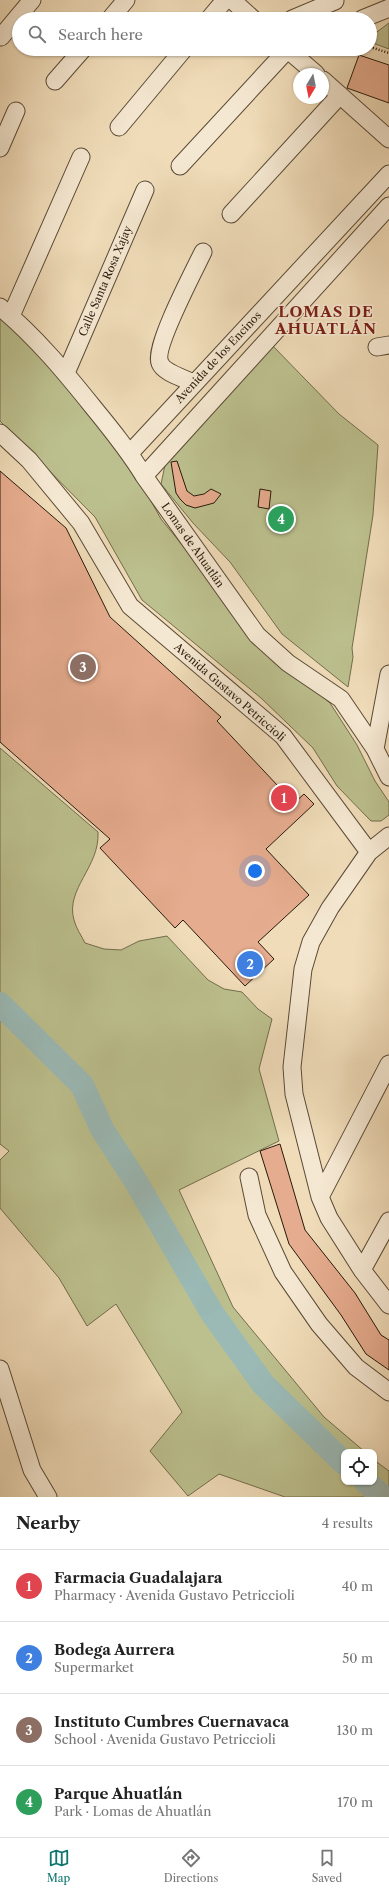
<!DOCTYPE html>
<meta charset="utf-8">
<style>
:root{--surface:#fff;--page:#f6f6f6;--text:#222;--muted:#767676;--line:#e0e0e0;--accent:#0f766e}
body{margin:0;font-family:"Libre Caslon Text",serif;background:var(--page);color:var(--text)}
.controls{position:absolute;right:12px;bottom:12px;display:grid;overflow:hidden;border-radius:8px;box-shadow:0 1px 3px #0004}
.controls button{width:36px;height:36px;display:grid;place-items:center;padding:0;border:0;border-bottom:1px solid var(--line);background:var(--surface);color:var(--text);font:20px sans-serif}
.compass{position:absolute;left:293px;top:68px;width:36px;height:36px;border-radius:50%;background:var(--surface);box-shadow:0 1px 3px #0004;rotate:190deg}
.you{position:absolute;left:255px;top:871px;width:14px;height:14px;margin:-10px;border:3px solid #fff;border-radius:50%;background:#1a73e8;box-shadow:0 0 0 6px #1a73e833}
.badge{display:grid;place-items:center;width:26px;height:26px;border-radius:50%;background:var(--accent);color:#fff;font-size:13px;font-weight:700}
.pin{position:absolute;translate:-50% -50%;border:2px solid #fff;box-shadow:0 1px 4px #0006}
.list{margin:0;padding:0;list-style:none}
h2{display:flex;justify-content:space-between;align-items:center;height:52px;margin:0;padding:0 16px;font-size:17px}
h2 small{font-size:13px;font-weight:400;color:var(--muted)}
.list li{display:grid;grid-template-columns:26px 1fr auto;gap:12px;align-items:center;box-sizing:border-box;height:72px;padding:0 16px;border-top:1px solid var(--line)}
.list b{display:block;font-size:15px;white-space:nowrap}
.list p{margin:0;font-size:13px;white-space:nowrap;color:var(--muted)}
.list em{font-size:13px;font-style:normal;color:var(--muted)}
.icon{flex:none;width:22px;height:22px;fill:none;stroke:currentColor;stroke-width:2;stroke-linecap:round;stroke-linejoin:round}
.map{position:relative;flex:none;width:389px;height:1497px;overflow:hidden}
.search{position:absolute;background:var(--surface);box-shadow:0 1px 3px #0004;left:12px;right:12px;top:12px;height:44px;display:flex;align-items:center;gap:10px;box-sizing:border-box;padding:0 14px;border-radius:22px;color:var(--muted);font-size:15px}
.sheet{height:340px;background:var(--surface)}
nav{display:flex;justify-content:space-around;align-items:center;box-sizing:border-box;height:56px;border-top:1px solid var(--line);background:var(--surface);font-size:11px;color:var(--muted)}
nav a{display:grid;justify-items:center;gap:2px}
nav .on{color:var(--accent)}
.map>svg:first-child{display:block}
.green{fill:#bcc08e;stroke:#726d4c}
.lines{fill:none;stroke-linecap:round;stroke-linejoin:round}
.river{stroke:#9bbab6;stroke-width:24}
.building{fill:#e6ac8f;stroke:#281a0a}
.minor-casing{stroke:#5a4a36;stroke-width:19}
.path{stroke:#281a0a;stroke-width:2.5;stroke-dasharray:1 2;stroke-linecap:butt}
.minor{stroke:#f5e8d2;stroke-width:17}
.labels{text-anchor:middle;stroke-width:3;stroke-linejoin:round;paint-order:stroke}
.street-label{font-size:11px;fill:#281a0a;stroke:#f5e8d2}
.district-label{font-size:15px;font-weight:bold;letter-spacing:1px;fill:#7a1f14;stroke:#f5e8d2}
</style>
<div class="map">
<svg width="389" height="1497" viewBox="0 0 389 1497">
<rect width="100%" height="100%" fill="#f0dcb9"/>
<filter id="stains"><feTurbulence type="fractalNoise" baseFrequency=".005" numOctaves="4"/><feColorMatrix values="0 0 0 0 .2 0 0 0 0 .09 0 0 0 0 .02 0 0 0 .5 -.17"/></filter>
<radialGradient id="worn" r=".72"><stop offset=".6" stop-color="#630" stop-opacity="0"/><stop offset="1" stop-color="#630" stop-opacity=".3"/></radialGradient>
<path class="green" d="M389 23V49L370 42V37Z
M0 313 11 322 49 368 90 409 116 438 161 519 222 594 245 632 330 703 357 745 375 781 389 802V815L381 821H371L337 786 313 748 261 698 142 600 95 517 0 421Z
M271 344 339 414 378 445 373 515 352 648 353 657 348 687 282 634 230 562 193 523 161 484 165 465Z
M0 748 98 832C100 867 65 889 74 920 76 928 81 935 85 943L104 949 121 950 139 941 167 936 208 980 224 989 242 992 258 1009 272 1019 259 1069 279 1141 179 1190 233 1307 324 1417 365 1452H344V1482H374V1460L389 1471V1497H285L219 1474 188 1496 150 1451 182 1412 116 1304 87 1326 59 1278 0 1208V1160L9 1151 0 1144Z"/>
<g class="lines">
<path class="river" d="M0 1004 82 1085 102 1129 135 1180 212 1313 263 1384 344 1463
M366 1482 383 1497"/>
</g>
<path class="building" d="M359 55 389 65V103L347 88Z
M177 461 187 491 194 496 204 494 211 489 221 494 214 503 195 508 186 505 180 499 176 493 171 462Z
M0 471 66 528 110 617 221 717 217 721 294 803 304 794 314 804 266 849 309 895 258 942 274 959 245 986 183 920 175 928 100 848 110 839 0 742Z
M260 489 271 491 269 509 258 507Z
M280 1144 305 1230 355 1293 381 1335 389 1340V1370L366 1354 341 1315 289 1244 260 1151Z"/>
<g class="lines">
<g class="minor-casing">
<path id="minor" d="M232 0 253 19
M110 19 126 0
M209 19 225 0
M292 19 335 1
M362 19 389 8
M1 37 32 0
M287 49 316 74
M323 80 389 139
M55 81 83 49
M119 127 184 49
M0 148 16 111
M180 166 288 49
M231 214 340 95
M0 307C35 336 65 372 93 407 111 429 129 451 144 476L257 635 288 663 341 699 375 749 389 777
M11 316 81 157
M377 347 389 345
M66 373 145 190
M193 383C184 378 164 373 160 363 153 348 195 269 203 252
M0 433 29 460 81 523 130 606 283 736 369 852
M130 453 389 174
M144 476 389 206
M375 749 389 674
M389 836 369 852 330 908 311 942 303 969 292 1067 294 1094 320 1197 329 1218 362 1270 389 1305
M249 1177 257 1215 283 1272 319 1324 356 1367 389 1392
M320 1197 389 1064
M362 1270 389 1221
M0 1369 32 1470 48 1497"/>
</g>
<path class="path" d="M370 47 389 53"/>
<use href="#minor" class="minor"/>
</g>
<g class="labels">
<g class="street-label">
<text transform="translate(105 281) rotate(-67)" y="4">Calle Santa Rosa Xajay</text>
<text transform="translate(218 357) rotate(-47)" y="4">Avenida de los Encinos</text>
<text transform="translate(193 545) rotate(55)" y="4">Lomas de Ahuatlán</text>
<text transform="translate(230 692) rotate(41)" y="4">Avenida Gustavo Petriccioli</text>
</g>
<g class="district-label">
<text x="326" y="317">LOMAS DE<tspan x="326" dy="17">AHUATLÁN</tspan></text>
</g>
</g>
<rect width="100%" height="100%" filter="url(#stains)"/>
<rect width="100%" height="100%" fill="url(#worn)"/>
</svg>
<div class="controls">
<button><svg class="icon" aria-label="locate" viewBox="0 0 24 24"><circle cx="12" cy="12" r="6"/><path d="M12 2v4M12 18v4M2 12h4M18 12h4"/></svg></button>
</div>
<svg class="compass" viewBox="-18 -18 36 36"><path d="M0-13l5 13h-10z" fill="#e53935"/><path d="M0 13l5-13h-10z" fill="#767676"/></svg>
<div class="you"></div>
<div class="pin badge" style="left:284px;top:798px;background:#e0444e">1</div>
<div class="pin badge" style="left:250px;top:964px;background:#3f7fe0">2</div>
<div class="pin badge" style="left:83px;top:667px;background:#8d6e63">3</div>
<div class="pin badge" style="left:281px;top:519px;background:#2e9e5b">4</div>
<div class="search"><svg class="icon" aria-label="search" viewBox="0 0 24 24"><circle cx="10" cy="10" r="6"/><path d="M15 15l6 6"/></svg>Search here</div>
</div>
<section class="sheet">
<h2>Nearby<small>4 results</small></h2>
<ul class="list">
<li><span class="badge" style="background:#e0444e">1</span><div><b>Farmacia Guadalajara</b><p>Pharmacy · Avenida Gustavo Petriccioli</p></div><em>40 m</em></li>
<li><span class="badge" style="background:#3f7fe0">2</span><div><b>Bodega Aurrera</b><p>Supermarket</p></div><em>50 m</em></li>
<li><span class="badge" style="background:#8d6e63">3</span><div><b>Instituto Cumbres Cuernavaca</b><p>School · Avenida Gustavo Petriccioli</p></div><em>130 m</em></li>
<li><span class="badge" style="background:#2e9e5b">4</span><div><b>Parque Ahuatlán</b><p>Park · Lomas de Ahuatlán</p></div><em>170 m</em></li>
</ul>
</section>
<nav>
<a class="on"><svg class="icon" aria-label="map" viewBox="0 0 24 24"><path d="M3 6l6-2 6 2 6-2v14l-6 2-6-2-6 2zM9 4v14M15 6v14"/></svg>Map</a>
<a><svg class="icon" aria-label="directions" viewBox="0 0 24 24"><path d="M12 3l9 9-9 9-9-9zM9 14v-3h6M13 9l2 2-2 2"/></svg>Directions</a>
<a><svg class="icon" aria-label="saved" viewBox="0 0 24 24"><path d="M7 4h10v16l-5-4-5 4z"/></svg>Saved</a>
</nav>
